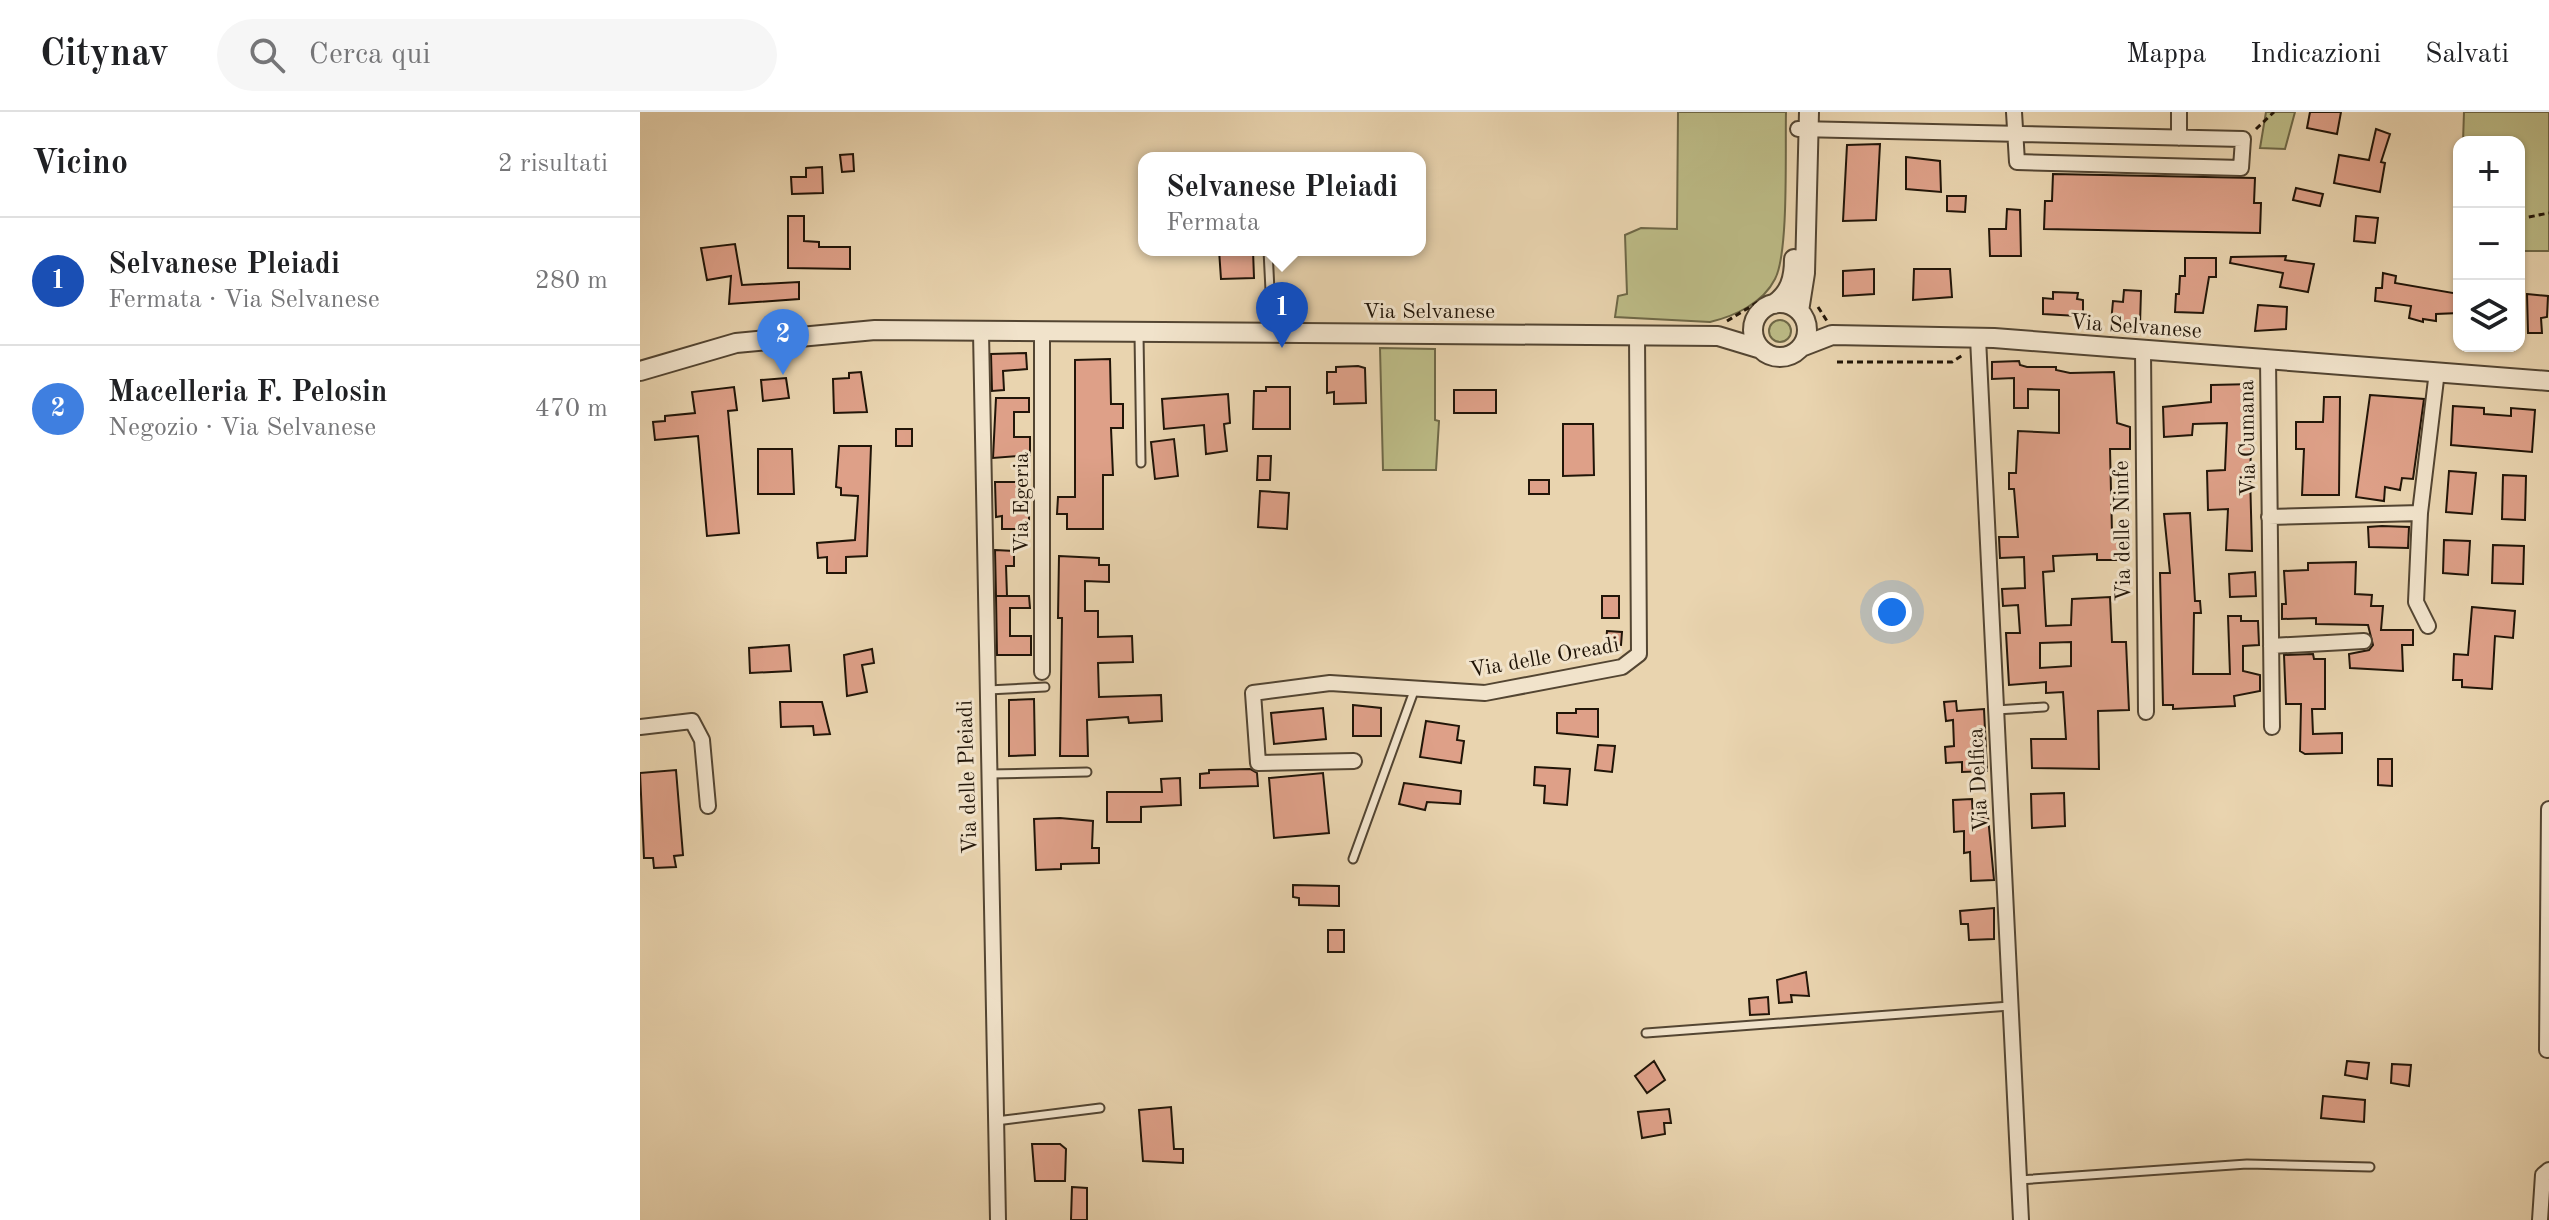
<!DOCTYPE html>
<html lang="it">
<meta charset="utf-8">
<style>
:root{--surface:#fff;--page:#f6f6f6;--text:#202124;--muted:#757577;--line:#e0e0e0;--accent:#1a73e8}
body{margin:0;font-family:"Old Standard TT",serif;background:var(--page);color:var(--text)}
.controls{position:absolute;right:24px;top:24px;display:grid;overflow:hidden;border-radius:16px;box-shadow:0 2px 6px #0004}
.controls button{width:72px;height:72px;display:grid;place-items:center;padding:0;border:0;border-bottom:2px solid var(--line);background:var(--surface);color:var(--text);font:40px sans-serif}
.you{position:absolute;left:1252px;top:500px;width:28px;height:28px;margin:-20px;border:6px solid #fff;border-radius:50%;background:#1a73e8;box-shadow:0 0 0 12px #1a73e833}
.badge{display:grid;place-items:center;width:52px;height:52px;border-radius:50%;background:var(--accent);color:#fff;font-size:26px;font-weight:700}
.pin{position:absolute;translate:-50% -66px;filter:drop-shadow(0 2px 4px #0008)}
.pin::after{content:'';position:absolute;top:42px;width:28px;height:24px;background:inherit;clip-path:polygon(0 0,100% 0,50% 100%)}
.popup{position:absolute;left:498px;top:40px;width:288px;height:104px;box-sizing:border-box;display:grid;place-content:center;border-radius:16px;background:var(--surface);filter:drop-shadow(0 2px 6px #0005);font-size:26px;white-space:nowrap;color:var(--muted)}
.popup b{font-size:30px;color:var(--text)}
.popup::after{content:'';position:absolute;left:50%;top:100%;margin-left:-16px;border:16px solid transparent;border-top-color:var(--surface)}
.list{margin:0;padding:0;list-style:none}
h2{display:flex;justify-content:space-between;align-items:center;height:104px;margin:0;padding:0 32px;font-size:34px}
h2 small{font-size:26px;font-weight:400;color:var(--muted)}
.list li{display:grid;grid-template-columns:52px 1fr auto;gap:24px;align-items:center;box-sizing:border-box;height:128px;padding:0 32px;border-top:2px solid var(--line)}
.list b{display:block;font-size:30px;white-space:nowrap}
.list p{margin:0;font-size:26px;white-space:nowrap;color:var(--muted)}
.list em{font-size:26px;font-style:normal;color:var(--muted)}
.icon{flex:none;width:44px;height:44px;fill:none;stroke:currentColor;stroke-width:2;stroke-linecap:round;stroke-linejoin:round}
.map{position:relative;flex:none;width:1909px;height:1108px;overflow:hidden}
header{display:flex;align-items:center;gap:48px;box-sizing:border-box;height:112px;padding:0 40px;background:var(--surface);border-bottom:2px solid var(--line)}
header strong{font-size:38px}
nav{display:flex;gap:44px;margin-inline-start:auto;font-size:28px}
.search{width:560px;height:72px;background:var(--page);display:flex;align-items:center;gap:20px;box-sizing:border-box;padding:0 28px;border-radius:44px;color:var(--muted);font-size:30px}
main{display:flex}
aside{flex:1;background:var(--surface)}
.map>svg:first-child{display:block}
.green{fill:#bcbb86;stroke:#6e6847;stroke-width:2}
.building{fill:#dea088;stroke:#211508;stroke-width:2;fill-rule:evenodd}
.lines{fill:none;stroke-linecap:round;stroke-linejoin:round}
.service-casing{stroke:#534532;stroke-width:11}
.minor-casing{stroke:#534532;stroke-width:18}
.tertiary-casing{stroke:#534532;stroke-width:22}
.path{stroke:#211508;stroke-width:3;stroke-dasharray:6 4;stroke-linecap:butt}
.service{stroke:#f1e3cb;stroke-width:7}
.minor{stroke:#f1e3cb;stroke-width:14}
.tertiary{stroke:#f1e3cb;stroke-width:18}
.labels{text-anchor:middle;stroke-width:6;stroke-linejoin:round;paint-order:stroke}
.street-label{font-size:22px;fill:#211508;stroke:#f1e3cb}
</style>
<header>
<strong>Citynav</strong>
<div class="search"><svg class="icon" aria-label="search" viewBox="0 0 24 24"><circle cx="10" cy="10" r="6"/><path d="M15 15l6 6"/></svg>Cerca qui</div>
<nav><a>Mappa</a><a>Indicazioni</a><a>Salvati</a></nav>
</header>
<main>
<aside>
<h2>Vicino<small>2 risultati</small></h2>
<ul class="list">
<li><span class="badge" style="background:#1a4fb4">1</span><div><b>Selvanese Pleiadi</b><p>Fermata · Via Selvanese</p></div><em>280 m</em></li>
<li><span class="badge" style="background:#3f7fe0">2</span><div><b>Macelleria F. Pelosin</b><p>Negozio · Via Selvanese</p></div><em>470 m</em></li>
</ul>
</aside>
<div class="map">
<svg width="1909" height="1108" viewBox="0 0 1909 1108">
<rect width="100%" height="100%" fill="#e9d4af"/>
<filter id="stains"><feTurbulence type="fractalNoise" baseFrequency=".0025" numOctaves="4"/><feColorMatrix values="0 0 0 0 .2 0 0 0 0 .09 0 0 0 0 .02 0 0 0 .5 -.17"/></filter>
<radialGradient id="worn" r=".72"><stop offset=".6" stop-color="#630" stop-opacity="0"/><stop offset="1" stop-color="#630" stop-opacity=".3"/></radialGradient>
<path class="green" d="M1038 0H1146C1145 36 1149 141 1135 167 1123 191 1095 204 1070 210L975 205 978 184 987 182 985 123 1001 116 1037 117Z
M1626 0H1655L1645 37 1620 36Z
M1824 0H1909V139H1879V30H1823Z
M1129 219a11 11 0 1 1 22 0a11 11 0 1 1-22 0Z
M740 236 795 237V308L799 309 796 358H743Z"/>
<path class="building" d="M1670 0H1701L1697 22 1667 16Z
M1736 17 1750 22 1741 50 1745 51 1740 80 1694 71 1699 43 1729 48Z
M1240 32 1236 108 1203 109 1207 33Z
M213 42 214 59 202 60 200 43Z
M1266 45 1300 49 1301 80 1266 77Z
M182 55 183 81 152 82 151 65H166V56Z
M1413 62 1615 66 1614 91H1621L1620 121 1404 117 1405 89H1412Z
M1656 76 1683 82 1680 94 1653 88Z
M1307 84H1326L1325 100 1307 99Z
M1367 97 1380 98 1381 144H1350L1349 117H1366Z
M148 104H164V129L179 130V135H210V157L148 156Z
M1716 104 1738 106 1735 131 1714 129Z
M95 132 102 173 159 170V187L89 192 91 164 67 168 61 136Z
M579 138H613L614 166 581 167Z
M1646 144 1645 148 1674 152 1668 180 1640 175 1643 161 1590 151 1591 145Z
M1545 146H1576V165H1569L1563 201 1535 200 1536 182H1539L1540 164H1545Z
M1234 157V182L1203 184V159Z
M1274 157H1310L1312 185 1273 188Z
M1743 161 1756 164 1755 171 1819 182V201L1796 202V209L1783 207V210L1769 206 1771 194 1735 189 1736 176H1742Z
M1484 178 1501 179 1500 213 1471 211 1473 189 1483 190Z
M1413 180 1438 181 1437 187 1443 188V199L1438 204 1403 202V186L1413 187Z
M1887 182 1908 184 1907 205 1901 206 1902 221H1888Z
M1618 193 1647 195 1646 217 1615 219Z
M386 241 387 257 363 259 364 278 352 279 351 242Z
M470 247 471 292H483V316H471L473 363H463V417H427V402H417L418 385H435V248Z
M1379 249 1380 253 1387 255H1416V258L1430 261 1474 260 1477 311 1490 315V337H1470L1472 421H1483V448H1457V442L1413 444 1414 459 1403 460 1406 514 1431 513 1432 487 1470 485 1472 530H1486L1489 598 1458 599 1459 657 1392 656 1391 627H1426L1423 580 1406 581V570L1369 573 1366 521H1380L1378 493 1363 494 1362 477 1385 476 1384 445 1360 446 1359 425H1378L1374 377H1369V361H1376L1378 319 1419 321V278L1388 277V296H1374V266L1352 267V250ZM1431 530V554L1400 556V531Z
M718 254 725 256 726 291 694 292V280L687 281V260H696V255Z
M221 260 227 300 194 301 193 267 209 266V261Z
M146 266 149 286 123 289 121 268Z
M1614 272 1610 361 1612 439 1586 438 1588 397 1568 398 1567 359 1585 358 1587 311 1553 312 1552 323 1524 325 1523 295 1571 290V273Z
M94 275 97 298 88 299 99 421 67 424 58 324 15 328 13 310 25 309V304L55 301 52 280Z
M626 275H650V317H613L614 279H626Z
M814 278H856V301H814Z
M588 282 590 311 584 312 587 339 566 342 564 313 524 317 522 287Z
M1730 283 1784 287 1773 367 1762 366 1760 378 1745 375 1744 389 1716 385Z
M1684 285H1700L1699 383H1662L1664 337H1656V310H1683Z
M356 286H389V300H374V325H390V343L353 346Z
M1813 294 1844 296V302L1871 304V296L1895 298 1892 340 1811 333Z
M923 312H953L954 363 923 364Z
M256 317H272V334H256Z
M534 327 538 364 515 367 511 330Z
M199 334H231L227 444 206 445V461H187V445L178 446 177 431 215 428 218 384 201 383V376L196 375Z
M118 337H152L154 382H118Z
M618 344H631L630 368H617Z
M1809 359 1836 361 1832 402 1806 400Z
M1863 363 1886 364 1885 408 1862 407Z
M889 368H909V382H889Z
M355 370H389V417H362V404L356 405Z
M620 379 649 381 647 417 618 415Z
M1550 401 1555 489H1560L1561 501H1554L1553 562H1590L1588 504H1601V509H1618L1619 533 1603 534V559L1620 563V579L1594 584 1595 594 1533 597V593H1523L1520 461H1530L1524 402Z
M1742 414 1769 415 1768 436 1729 435 1728 415Z
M1804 428 1830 429 1828 463 1803 461Z
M1853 433 1884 434 1883 472 1852 471Z
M355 438 374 439V454H366L367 484H356Z
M419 444 459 446V453H469V470L445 469V499H458V525L492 524 493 550 458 551 459 585 521 583 522 609 489 611 488 605 447 608 448 644H420L422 506H418Z
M1716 450 1715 482 1732 483 1731 494H1743L1741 518H1773V533H1762L1763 559 1710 556 1709 542 1729 538 1733 533 1728 513 1676 512V506L1642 507V492H1646L1644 459 1668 458V451Z
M1615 460 1616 484 1590 485 1589 462Z
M356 484H389L390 496H370V524H391V543H357Z
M962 484H979V506H962Z
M1832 495 1875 499 1873 526 1855 524 1852 577 1822 575V568H1813L1814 542 1828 543Z
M967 519 982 520 981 533 966 532Z
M149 533 151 559 110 561 109 536Z
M232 537 234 551 222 553 227 580 207 584 204 543Z
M1673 542 1674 547H1685V597H1672L1673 622 1702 621V641L1665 642 1660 639 1661 592H1646L1644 543Z
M394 587 395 643 369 644V588Z
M1316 589 1317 599 1344 597 1347 659 1322 660V650L1306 651 1305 635 1314 634 1313 608 1306 609 1304 590Z
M140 590H182L190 622 174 623 173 614 141 615Z
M713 593 741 596V624H713Z
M683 596 686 627 634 632 631 601Z
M936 597H958V625L917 621V601H936Z
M786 609 819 614 817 628 824 629 821 651 780 645Z
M958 633 975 634 972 660 955 658Z
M1738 647H1752V674L1738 673Z
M895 655 930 657 927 693 904 691 905 674 894 673Z
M610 657 617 661 618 674 560 676V662L569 661V658Z
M36 658 43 743 34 744 36 755 14 756 13 746H4L0 661Z
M683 661 689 721 634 726 629 666Z
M540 666 541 693 501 695V710H467V680H522L521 667Z
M764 671 821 679 820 692 787 690 785 698 759 692Z
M1424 681 1425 714 1392 716 1391 682Z
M1332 687 1333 706 1348 705 1354 768 1331 769 1330 740 1324 741V719L1314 720 1313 688Z
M420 706 453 709 452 736H459V751L421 752V757L396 758 394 707Z
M653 773 699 774V794L659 793V786L653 785Z
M1354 796V827L1329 828 1328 812H1321L1320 799Z
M688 818H704V840H688Z
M1166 860 1169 884 1151 883 1152 890 1139 891 1137 868Z
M1128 885 1129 902 1110 903 1109 887Z
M1014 949 1025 968 1007 981 995 964Z
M1707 949 1729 951 1727 967 1705 963Z
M1752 952 1771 953 1769 974 1751 971Z
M1683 984 1725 988 1724 1010 1681 1006Z
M531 995 534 1037H543V1051L503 1049 499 998Z
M1029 997 1031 1011H1024L1025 1022 1002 1026 998 1000Z
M392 1032H420L426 1037 425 1069H395Z
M432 1075 447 1076V1108H431Z"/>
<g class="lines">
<g class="service-casing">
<path id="service" d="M628 138 632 219
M499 223 501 351
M348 578 405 575
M1356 598 1404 595
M349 662 447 660
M713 747 774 579
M1006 921 1370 894
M356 1009 460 996
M1379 1068 1607 1052 1730 1055"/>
</g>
<g class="minor-casing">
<path id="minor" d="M1158 17 1603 27 1601 56 1377 50 1374 0
M1539 26V0
M341 220 358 1108
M1338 226 1381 1108
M1503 238 1506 600
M1628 247 1632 615
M1629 405 1780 401
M1788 514 1776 490 1780 401 1797 259
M1631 534 1724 529
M402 560V221
M0 615 52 609 62 628 68 694
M714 649 618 651 613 581 690 571 845 581 982 555 999 542 997 223
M1907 938 1909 697
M1900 1108 1903 1063 1909 1058"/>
</g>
<g class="tertiary-casing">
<path id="tertiary" d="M1113 218a27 27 0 1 1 54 0a27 27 0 1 1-54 0Z
M1134 192C1150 181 1154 166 1154 147
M1159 199 1165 161 1169 0
M1161 235 1192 223 1354 226 1909 269
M0 259 96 231 235 218 1078 224 1121 237"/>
</g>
<path class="path" d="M1616 17 1634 0
M1879 107 1909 101
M1178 195 1187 209
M1087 209 1118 190
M1197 250H1312L1323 243"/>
<use href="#service" class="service"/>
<use href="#minor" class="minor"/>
<use href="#tertiary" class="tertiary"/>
</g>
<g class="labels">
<g class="street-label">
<text x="789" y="206">Via Selvanese</text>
<text transform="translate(1496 213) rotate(4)" y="8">Via Selvanese</text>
<text transform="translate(1606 326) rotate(-91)" y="8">Via Cumana</text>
<text transform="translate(380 391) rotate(-90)" y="8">Via Egeria</text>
<text transform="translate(1481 419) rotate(-91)" y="8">Via delle Ninfe</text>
<text transform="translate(904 544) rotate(-10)" y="8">Via delle Oreadi</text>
<text transform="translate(326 665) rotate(-92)" y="8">Via delle Pleiadi</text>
<text transform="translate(1337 668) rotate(-93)" y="8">Via Delfica</text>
</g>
</g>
<rect width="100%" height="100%" filter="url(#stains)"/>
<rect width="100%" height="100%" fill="url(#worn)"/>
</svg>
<div class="controls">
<button>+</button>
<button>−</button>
<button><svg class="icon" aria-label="layers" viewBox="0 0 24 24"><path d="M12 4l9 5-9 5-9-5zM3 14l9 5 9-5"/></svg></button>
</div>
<div class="you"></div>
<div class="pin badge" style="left:642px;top:236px;background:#1a4fb4">1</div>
<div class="popup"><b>Selvanese Pleiadi</b>Fermata</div>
<div class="pin badge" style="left:143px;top:263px;background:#3f7fe0">2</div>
</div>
</main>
